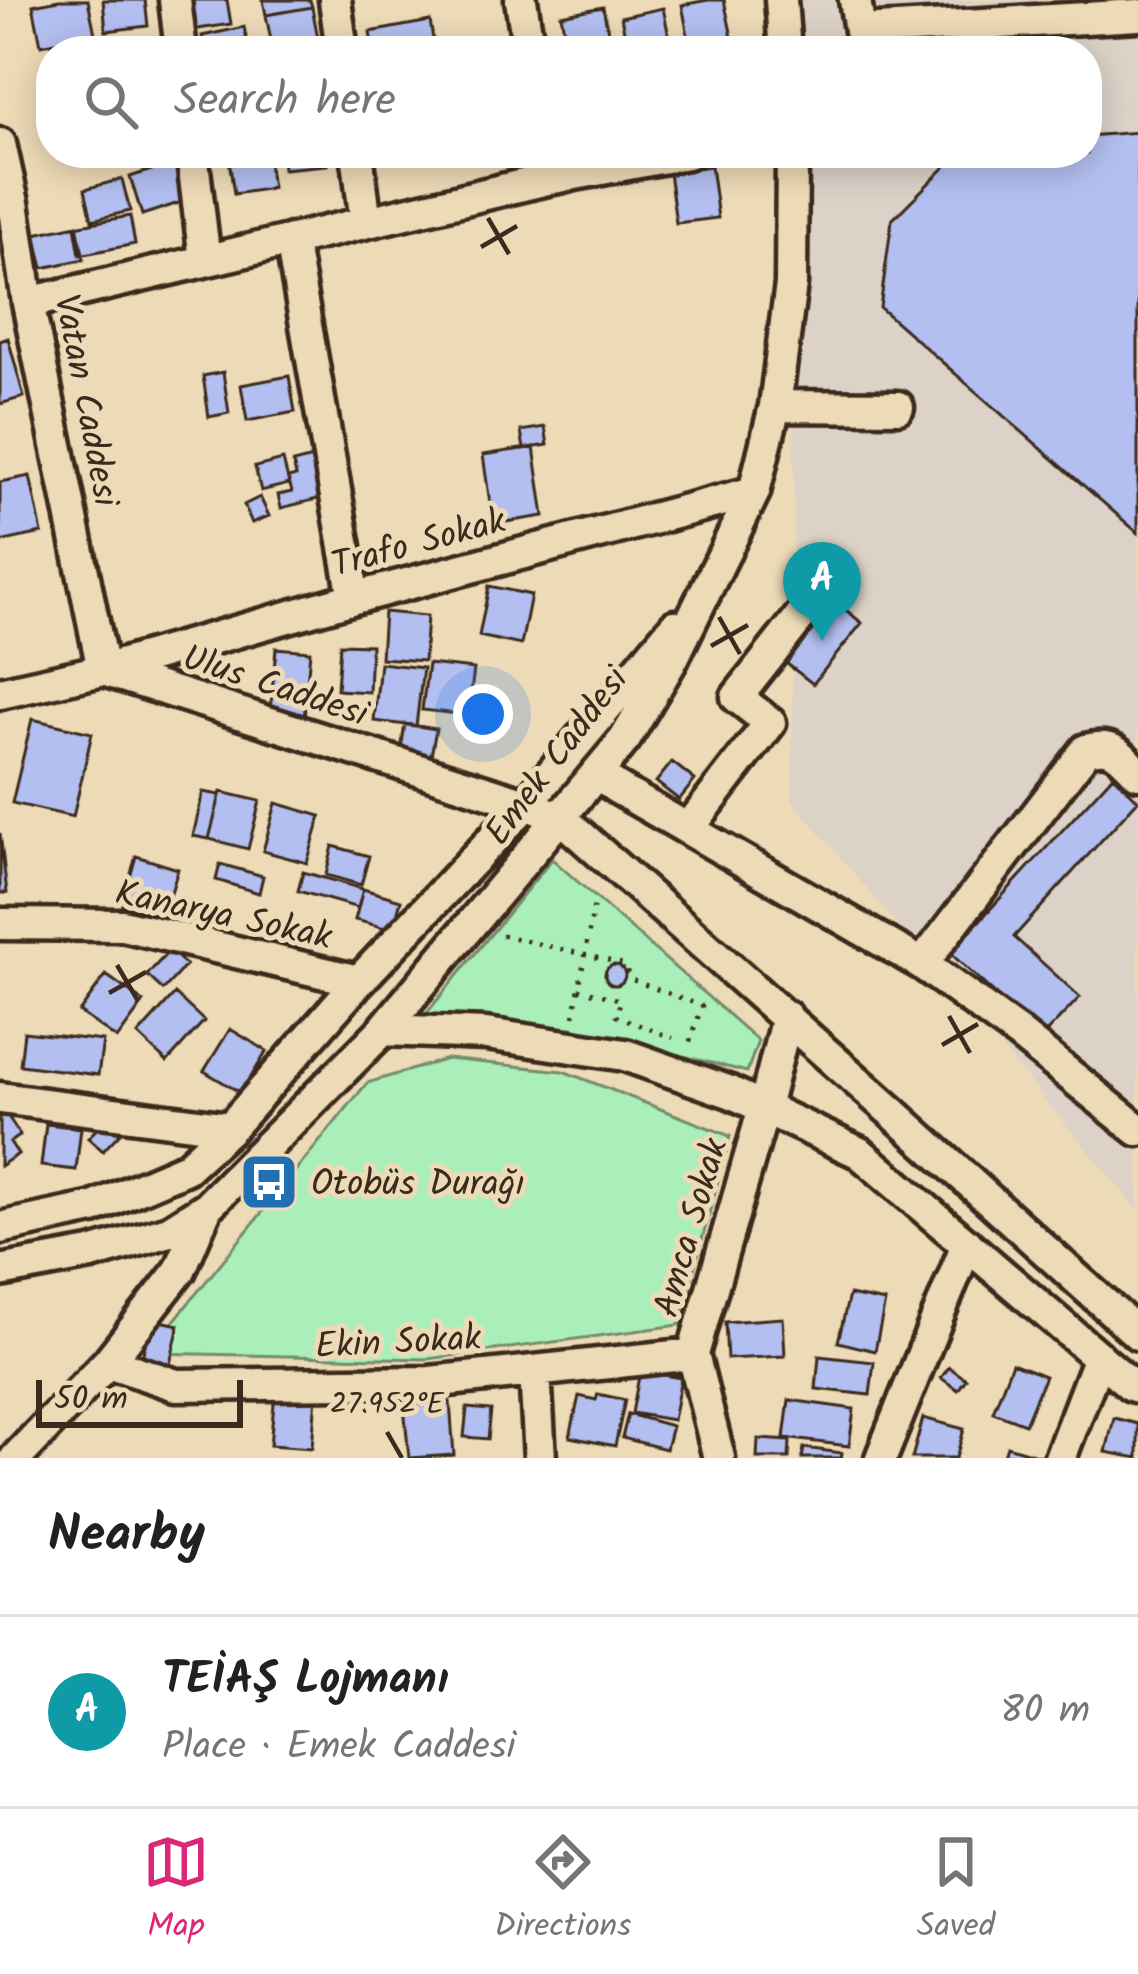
<!DOCTYPE html>
<meta charset="utf-8">
<style>
:root{--surface:#fff;--page:#f6f6f6;--text:#202124;--muted:#757577;--line:#e0e0e0;--accent:#db2777}
body{margin:0;font-family:Kalam,sans-serif;background:var(--page);color:var(--text)}
.scale{position:absolute;left:36px;bottom:30px;width:207px;box-sizing:border-box;padding-left:12px;border:6px solid #3b2a1e;border-top:0;font-size:33px;line-height:42px;white-space:nowrap;color:#3b2a1e;-webkit-text-stroke:9px #eddab7;paint-order:stroke}
.you{position:absolute;left:483px;top:714px;width:42px;height:42px;margin:-30px;border:9px solid #fff;border-radius:50%;background:#1a73e8;box-shadow:0 0 0 18px #1a73e833}
.badge{display:grid;place-items:center;width:78px;height:78px;border-radius:50%;background:var(--accent);color:#fff;font-size:39px;font-weight:700}
.pin{position:absolute;translate:-50% -99px;filter:drop-shadow(0 3px 6px #0008)}
.pin::after{content:'';position:absolute;top:63px;width:42px;height:36px;background:inherit;clip-path:polygon(0 0,100% 0,50% 100%)}
.list{margin:0;padding:0;list-style:none}
h2{display:flex;justify-content:space-between;align-items:center;height:156px;margin:0;padding:0 48px;font-size:51px}
h2 small{font-size:39px;font-weight:400;color:var(--muted)}
.list li{display:grid;grid-template-columns:78px 1fr auto;gap:36px;align-items:center;box-sizing:border-box;height:192px;padding:0 48px;border-top:3px solid var(--line)}
.list b{display:block;font-size:45px;white-space:nowrap}
.list p{margin:0;font-size:39px;white-space:nowrap;color:var(--muted)}
.list em{font-size:39px;font-style:normal;color:var(--muted)}
.icon{flex:none;width:66px;height:66px;fill:none;stroke:currentColor;stroke-width:2;stroke-linecap:round;stroke-linejoin:round}
.map{position:relative;flex:none;width:1138px;height:1458px;overflow:hidden}
.search{position:absolute;background:var(--surface);box-shadow:0 6px 30px #0003;left:36px;right:36px;top:36px;height:132px;display:flex;align-items:center;gap:30px;box-sizing:border-box;padding:0 42px;border-radius:48px;color:var(--muted);font-size:45px}
.sheet{height:348px;background:var(--surface)}
nav{display:flex;justify-content:space-around;align-items:center;box-sizing:border-box;height:168px;border-top:3px solid var(--line);background:var(--surface);font-size:33px;color:var(--muted)}
nav a{display:grid;justify-items:center;gap:6px}
nav .on{color:var(--accent)}
.map>svg:first-child{display:block}
.built{fill:#dcd2c8}
.green{fill:#aaefba;stroke:#728c6c;stroke-width:3}
.building{fill:#b3bff0;stroke:#3b2a1e;stroke-width:3}
.lines{fill:none;stroke-linecap:round;stroke-linejoin:round}
.minor-casing{stroke:#3b2a1e;stroke-width:39}
.path{stroke:#3b2a1e;stroke-width:4.5;stroke-dasharray:3 9;stroke-linecap:butt}
.minor{stroke:#eddab7;stroke-width:30}
.ticks{fill:none;stroke:#3b2a1e;stroke-width:4.5}
.labels{text-anchor:middle;stroke-width:10;stroke-linejoin:round;paint-order:stroke}
.street-label{font-size:36px;fill:#3b2a1e;stroke:#eddab7}
.poi-label{font-size:36px;fill:#3b2a1e;stroke:#eddab7;text-anchor:start}
.ticks-label{font-size:30px;text-anchor:middle;fill:#3b2a1e;stroke:#eddab7;stroke-width:10;stroke-linejoin:round;paint-order:stroke}
</style>
<div class="map">
<svg width="1138" height="1458" viewBox="0 0 1138 1458">
<rect width="100%" height="100%" fill="#eddab7"/>
<filter id="ink" filterUnits="userSpaceOnUse"><feTurbulence type="fractalNoise" baseFrequency=".00833" numOctaves="2"/><feDisplacementMap in="SourceGraphic" scale="24" xChannelSelector="R" yChannelSelector="G"/><feConvolveMatrix kernelMatrix="1 2 1 2 8 2 1 2 1" color-interpolation-filters="sRGB"/></filter>
<g filter="url(#ink)">
<path class="built" d="M797 0H1138V1210L792 800 796 153H1087V51H796Z"/>
<path class="green" d="M552 859 758 1041 747 1072 572 1028 426 1014Z
M447 1059 563 1071 730 1136 679 1325 428 1359 148 1353 367 1083Z"/>
<path class="building" d="M59 0H88L95 34 41 45 33 5Z
M103 0H145L148 26 106 31Z
M181 0H227L231 24 185 31Z
M263 0H310L312 7 266 15Z
M708 0H724L735 51H691L682 5Z
M312 7 320 49 273 51 266 15Z
M603 7 612 51H568L561 15Z
M663 8 672 51H628L621 17Z
M430 21 435 51H373L370 32Z
M244 27 249 51H205L202 36Z
M1138 132V533L880 308 892 220 959 153H1087V136Z
M228 153H267L272 188 234 194Z
M282 153H326L327 165 283 169Z
M176 162 188 200 142 215 130 177Z
M711 166 718 218 676 223 669 172Z
M122 179 130 211 92 220 85 189Z
M130 216 135 244 80 255 75 226Z
M77 225 84 259 43 268 35 234Z
M8 338 24 397 0 404V341Z
M223 372 229 413 209 417 203 376Z
M289 376 295 412 247 421 241 385Z
M545 427 548 445 524 449 521 431Z
M534 447 544 516 493 524 483 455Z
M316 457 326 497 281 508 278 495 292 492 288 478 296 476 293 463Z
M283 460 289 484 261 491 255 467Z
M30 476 42 533 0 542V482Z
M260 497 269 516 252 523 244 505Z
M489 586 531 595 521 645 479 636Z
M831 598 862 623 813 684 782 660Z
M384 612 427 616 424 661 381 658Z
M340 644 371 645 369 692 337 690Z
M276 648 310 651 304 719 270 716Z
M380 663 423 668 416 726 374 721Z
M428 664 474 669 468 715 422 710Z
M32 719 92 733 73 817 12 803Z
M405 724 436 729 430 761 400 757Z
M672 762 695 780 679 800 656 782Z
M1113 775 1138 800 1014 937 1080 997 1042 1037 950 953Z
M203 792 220 795 209 839 193 836Z
M221 792 260 801 248 849 209 839Z
M276 803 321 816 307 863 263 851Z
M0 833 7 893H0Z
M333 846 369 856 361 885 326 875Z
M136 856 178 869 164 917 122 905Z
M220 864 263 876 259 893 216 880Z
M303 872 363 889 358 908 298 891Z
M363 889 401 900 393 930 355 920Z
M170 950 186 965 163 990 147 975Z
M605 975a10 10 0 1 1 20 0a10 10 0 1 1-20 0Z
M106 975 144 1002 117 1039 79 1012Z
M175 994 204 1021 167 1062 138 1035Z
M230 1029 267 1051 241 1093 204 1071Z
M24 1032 103 1041 98 1075 20 1065Z
M4 1110 20 1135 10 1142 18 1154 0 1166V1112Z
M107 1118 121 1132 103 1151 88 1138Z
M46 1124 81 1128 76 1170 41 1166Z
M849 1295 885 1302 875 1351 838 1342Z
M783 1318 785 1356 727 1359 725 1322Z
M151 1319 179 1325 169 1368 141 1362Z
M819 1356 874 1362 870 1395 816 1389Z
M1012 1363 1045 1376 1025 1424 993 1412Z
M949 1367 966 1379 958 1390 941 1378Z
M640 1371 681 1378 673 1420 632 1413Z
M275 1393 316 1396 312 1448 270 1445Z
M598 1394 625 1400 615 1446 570 1437 579 1396 596 1400Z
M789 1400 854 1409 849 1446 784 1438Z
M450 1402 454 1455 409 1458 404 1406Z
M467 1408 491 1410 488 1439 464 1437Z
M628 1414 672 1426 666 1449 622 1438Z
M923 1418 964 1429 956 1458H912Z
M1114 1418 1138 1424V1458L1106 1452Z
M758 1439 790 1441 789 1458H757Z
M1007 1446 1043 1457 1003 1458Z
M804 1448 842 1453 841 1458H802Z"/>
<g class="lines">
<g class="minor-casing">
<path id="minor" d="M175 0 181 51
M335 0 342 51
M521 0 529 51
M781 0 785 51
M855 0 860 31 1138 15
M0 144 13 203 28 303 103 670 354 598 754 492
M192 153 205 260
M357 153 366 222
M291 240 354 598
M28 303 548 179 687 153
M775 406 898 407
M0 693 103 670 526 804 561 818 892 1112 1138 1334
M598 772 615 787 922 964 1019 1034 1138 1130
M688 829 770 723 737 697 808 607
M0 924 122 925 359 981
M922 964 1086 750C1114 742 1120 755 1138 773
M383 1030 486 1034 625 1055 730 1092 860 1153 1131 1385 1138 1387
M0 1098 230 1128
M0 1228 93 1208 186 1168 230 1128 359 981 526 804 675 626
M0 1271 91 1254 169 1231 207 1207 383 1030 625 739 672 660 754 492 775 406 791 284 792 153
M108 1362 176 1385 430 1382 693 1354
M535 1371 540 1458
M16 1458 108 1362 180 1270 207 1207
M719 1458 693 1354 764 1108 787 1017
M881 1458 967 1244
M1060 1458 1099 1357"/>
</g>
<path class="path" d="M502 935 623 964 632 980 702 1006 689 1044
M579 989 621 1000 616 1016 673 1038
M574 1016 594 904"/>
<use href="#minor" class="minor"/>
</g>
</g>
<path class="ticks" d="M488 218 509 254M481 247 517 226M719 617 740 654M711 646 748 625M117 965 138 1001M109 993 146 972M949 1016 970 1053M942 1045 978 1024M387 1432 402 1458"/>
<defs>
<g id="bus-square" transform="scale(3)"><rect x="-9" y="-9" width="18" height="18" rx="4" fill="#1f6fb2" stroke="#eddab7"/><path d="M-5-6H5V4H4V6H2V4H-2V6H-4V4H-5ZM-3.5-4V0h7V-4ZM-3.5 1.2v1.5H-2V1.2ZM2 1.2v1.5H3.5V1.2Z" fill="#fff"/></g>
</defs>
<g fill-rule="evenodd">
<use href="#bus-square" x="269" y="1182"/>
</g>
<g class="labels">
<g class="street-label">
<text transform="translate(88 400) rotate(79)" y="13">Vatan Caddesi</text>
<text transform="translate(418 541) rotate(-15)" y="13">Trafo Sokak</text>
<text transform="translate(276 684) rotate(18)" y="13">Ulus Caddesi</text>
<text transform="translate(555 755) rotate(-53)" y="13">Emek Caddesi</text>
<text transform="translate(224 913) rotate(12)" y="13">Kanarya Sokak</text>
<text transform="translate(689 1227) rotate(-74)" y="13">Amca Sokak</text>
<text transform="translate(398 1340) rotate(-3)" y="13">Ekin Sokak</text>
</g>
<g class="poi-label">
<text x="311" y="1195">Otobüs Durağı</text>
</g>
</g>
<g class="ticks-label">
<text x="387" y="1413">27.952°E</text>
</g>
</svg>
<div class="scale">50 m</div>
<div class="you"></div>
<div class="pin badge" style="left:822px;top:641px;background:#0f9aa8">A</div>
<div class="search"><svg class="icon" aria-label="search" viewBox="0 0 24 24"><circle cx="10" cy="10" r="6"/><path d="M15 15l6 6"/></svg>Search here</div>
</div>
<section class="sheet">
<h2>Nearby<small></small></h2>
<ul class="list">
<li><span class="badge" style="background:#0f9aa8">A</span><div><b>TEİAŞ Lojmanı</b><p>Place · Emek Caddesi</p></div><em>80 m</em></li>
</ul>
</section>
<nav>
<a class="on"><svg class="icon" aria-label="map" viewBox="0 0 24 24"><path d="M3 6l6-2 6 2 6-2v14l-6 2-6-2-6 2zM9 4v14M15 6v14"/></svg>Map</a>
<a><svg class="icon" aria-label="directions" viewBox="0 0 24 24"><path d="M12 3l9 9-9 9-9-9zM9 14v-3h6M13 9l2 2-2 2"/></svg>Directions</a>
<a><svg class="icon" aria-label="saved" viewBox="0 0 24 24"><path d="M7 4h10v16l-5-4-5 4z"/></svg>Saved</a>
</nav>
